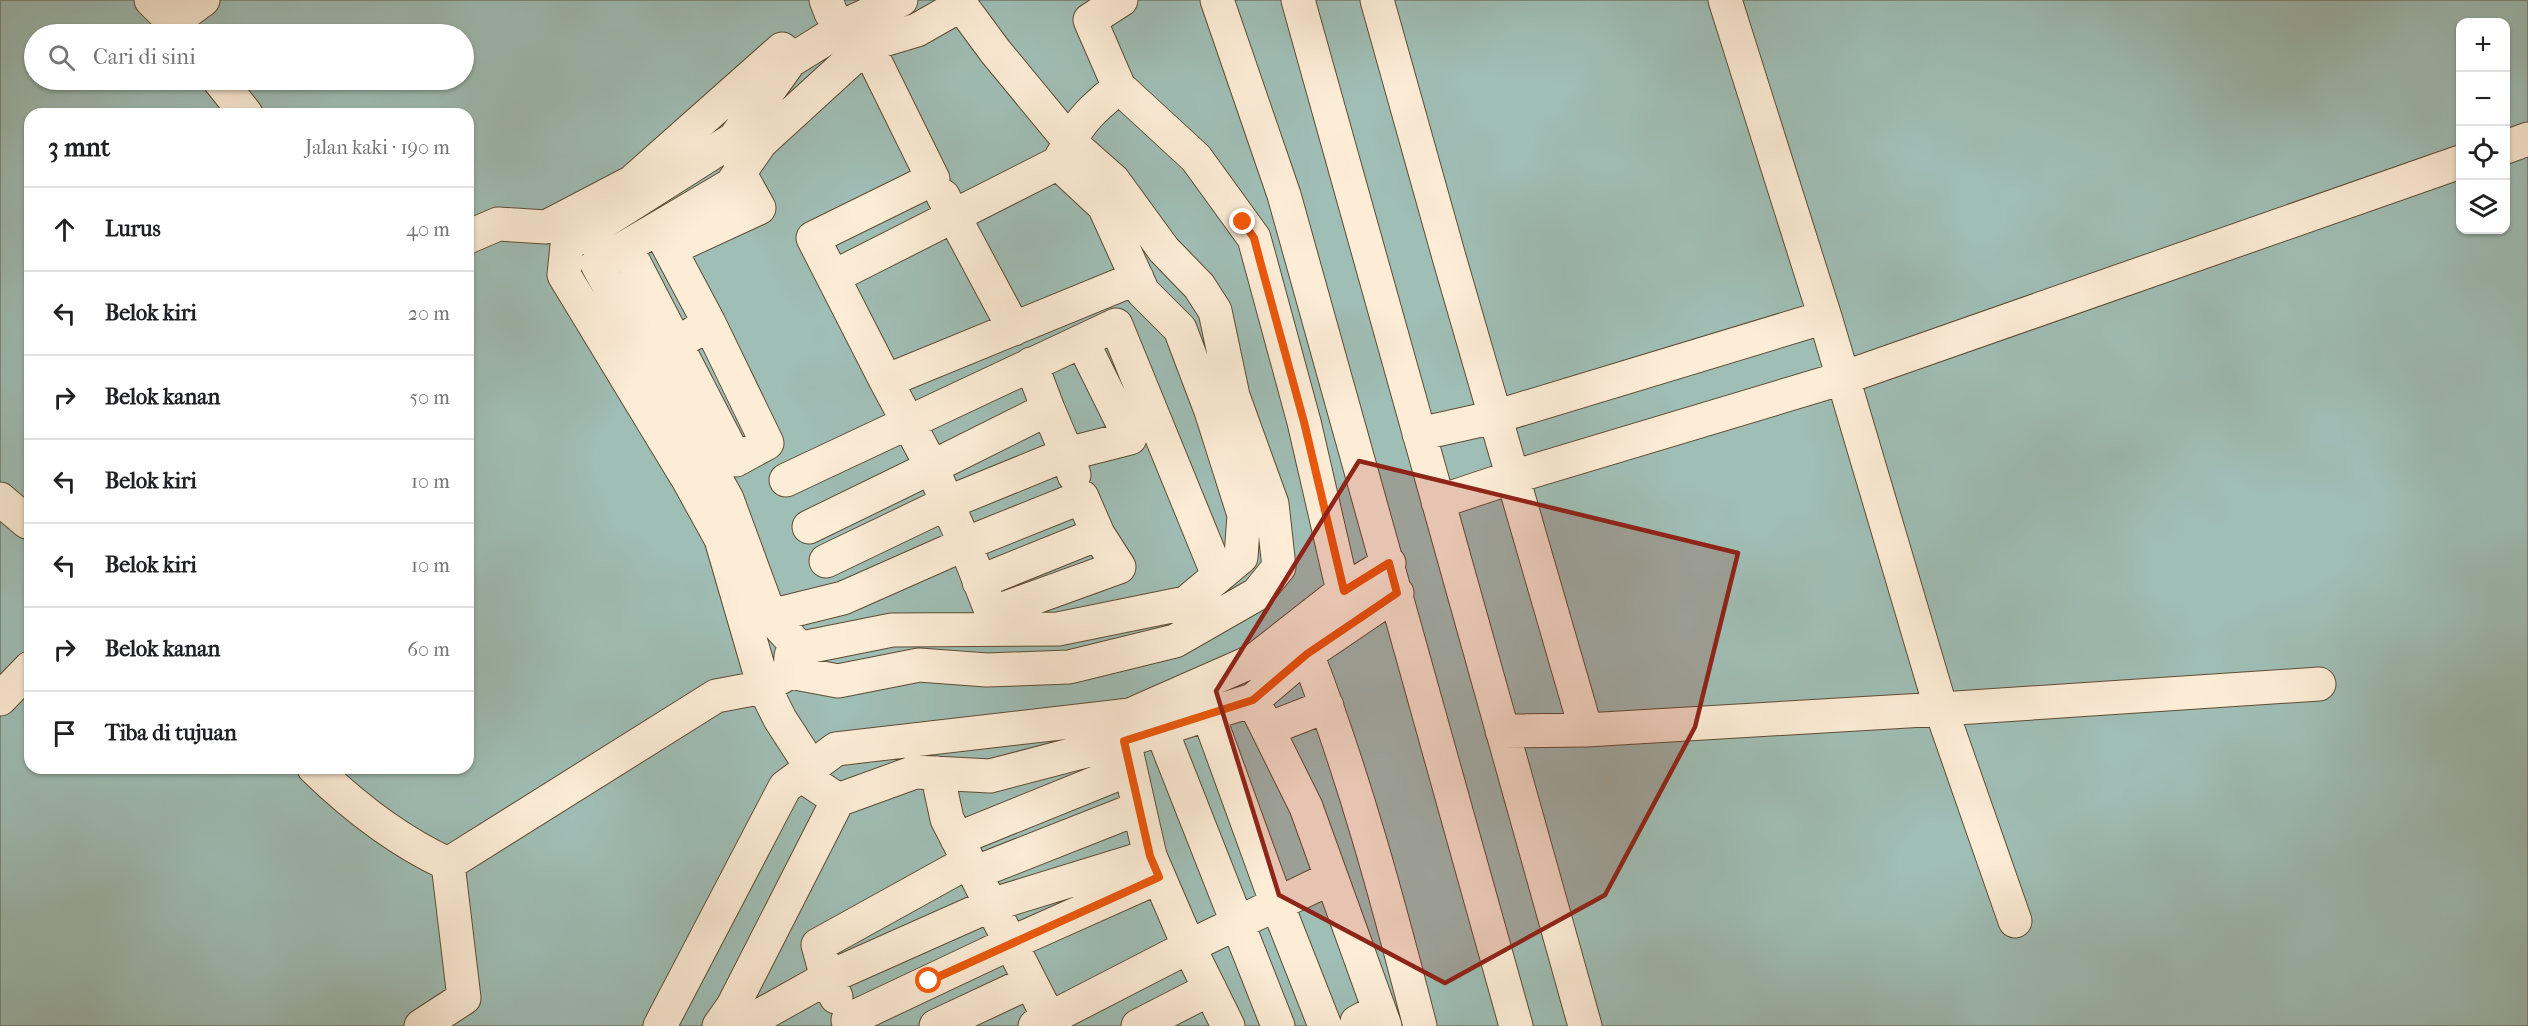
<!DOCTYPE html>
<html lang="id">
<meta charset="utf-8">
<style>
:root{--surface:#fff;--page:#f2f2f2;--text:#202124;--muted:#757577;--line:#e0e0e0}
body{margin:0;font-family:"IM FELL French Canon",serif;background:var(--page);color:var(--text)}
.controls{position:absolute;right:18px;top:18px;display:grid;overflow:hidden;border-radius:12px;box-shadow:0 2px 4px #0004}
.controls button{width:54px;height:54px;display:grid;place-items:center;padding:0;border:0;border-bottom:2px solid var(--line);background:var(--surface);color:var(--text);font:30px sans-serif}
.stop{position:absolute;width:18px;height:18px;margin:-14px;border:4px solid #ea580c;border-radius:50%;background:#fff}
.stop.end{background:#ea580c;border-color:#fff;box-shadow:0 2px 6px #0008}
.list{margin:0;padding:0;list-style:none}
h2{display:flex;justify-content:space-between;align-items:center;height:78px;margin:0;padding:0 24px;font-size:26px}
h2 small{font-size:20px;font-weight:400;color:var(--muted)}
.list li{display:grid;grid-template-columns:39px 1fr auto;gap:18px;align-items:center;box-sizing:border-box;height:84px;padding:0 24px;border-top:2px solid var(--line)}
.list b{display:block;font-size:22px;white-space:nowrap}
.list em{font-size:20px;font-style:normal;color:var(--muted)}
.icon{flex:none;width:33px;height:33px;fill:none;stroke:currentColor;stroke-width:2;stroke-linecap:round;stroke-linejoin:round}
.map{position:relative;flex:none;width:2528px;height:1026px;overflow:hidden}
.search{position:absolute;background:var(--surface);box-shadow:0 2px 4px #0004;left:24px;top:24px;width:450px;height:66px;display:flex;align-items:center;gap:15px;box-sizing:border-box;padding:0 21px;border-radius:33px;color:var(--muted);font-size:22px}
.panel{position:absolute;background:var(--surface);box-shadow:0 2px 4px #0004;left:24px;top:108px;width:450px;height:666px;border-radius:18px}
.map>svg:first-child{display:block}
.water{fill:#9fbeb6;stroke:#717c6e;stroke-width:1.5;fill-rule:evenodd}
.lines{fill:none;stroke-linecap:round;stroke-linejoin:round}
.minor-casing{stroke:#5f4c32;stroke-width:35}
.minor{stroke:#fdedd7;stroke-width:33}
.route{stroke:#ea580c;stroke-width:8}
.marked{fill:#8f2418;fill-opacity:0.2;stroke:#8f2418;stroke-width:4.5;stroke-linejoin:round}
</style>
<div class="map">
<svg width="2528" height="1026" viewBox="0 0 2528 1026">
<rect width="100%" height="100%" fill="#fce4c2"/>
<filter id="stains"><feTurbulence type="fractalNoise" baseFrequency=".00333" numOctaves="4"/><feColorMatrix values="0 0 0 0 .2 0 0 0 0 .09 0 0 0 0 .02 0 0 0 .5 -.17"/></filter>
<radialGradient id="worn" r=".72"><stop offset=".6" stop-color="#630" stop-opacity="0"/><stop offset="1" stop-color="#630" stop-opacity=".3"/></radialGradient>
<path class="water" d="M0 0H2528V1026H0ZM2460 22H2506V230H2460ZM34 34H464V80H34ZM30 114H468V768H30Z"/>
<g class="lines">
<g class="minor-casing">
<path id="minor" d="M151 0 173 22
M826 0 831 13
M1121 0 1090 20 1119 87 1196 158 1254 238 1304 422 1343 591
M1217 0 1284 195 1516 1026
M1298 0 1585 1026
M1377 0 1449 257 1586 730 1502 731
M183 34 173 22 203 0
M867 45 933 179 813 238 886 381
M219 80 246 114
M2506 147 2528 139
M943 196 1014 329
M659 229 709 323
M468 237 498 224 546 227 632 182 782 49
M626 247 736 460 767 443 709 323 677 344
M670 249 759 208 739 172
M833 277 1058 163
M1419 434 1495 417 1825 317 1725 0
M1074 475 1067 454 1130 438 1082 341
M786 480 1116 325 1218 575
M0 499 27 522
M1438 502 1513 477 1843 378 2460 162
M809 527 932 467 886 381 1137 278
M826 561 947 503 932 467 1048 409 1031 364
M979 582 1098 534 1082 497 965 544 947 503 1067 454 1048 409
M992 613 1119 567 1098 534
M770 616 843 598 965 544 998 629
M802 651 770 616 727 499 597 264 731 185 761 142 867 45 917 30 961 5 995 51 1070 142C1081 118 1099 104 1119 87
M1307 654C1354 775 1388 901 1420 1026
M790 672 791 656 812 646 892 630 1058 629 1186 603 1241 557 1244 515 1211 411 1180 329 1143 292 1104 206 1058 163 1070 142 1113 180 1164 250 1199 286 1215 311 1233 396 1272 504 1279 567 1257 594 1175 641 1069 667 987 670 919 665 838 681 790 672 764 687 780 719 811 767
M0 699 30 668
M1208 714 1277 904 1325 1026
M1161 729 1278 1026
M1268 729 1327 706
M1586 730 1941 709 1825 317
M1124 741 1150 856 1189 947 1228 1026
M314 768C353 806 398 841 448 864L716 696 764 687 721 539 689 481 564 275 567 245 734 139 790 61 856 20 901 0
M937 773 947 819 1053 1026
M801 775 838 800 915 772 990 776 1124 741 1253 700
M957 839 1130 769
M968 862 818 945 827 978 991 905 1150 856
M974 873 1139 808
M2015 921 1941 709 2319 684
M421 1026 464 998 448 864
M660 1026 785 787 836 749 1130 715 1255 660 1343 591 1389 563
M719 1026 733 1006 838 800
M741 1026 827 978 836 997
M851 1026 848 1020 1011 943 1159 877
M936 1026 1030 982
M1035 1026 1200 941 1331 878
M1138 1026 1210 989
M1358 1026 1357 1022 1379 1010
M1385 1026 1306 807 1253 700 1307 654 1397 593"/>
</g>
<use href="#minor" class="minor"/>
</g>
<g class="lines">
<path class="route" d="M929 981 1159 877 1150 856 1124 741 1253 700 1307 654 1397 593 1389 563 1344 591 1304 422 1260 261 1254 238 1243 222"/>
</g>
<path class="marked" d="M1359 461 1738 553 1695 727 1605 895 1445 983 1279 895 1216 691Z"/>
<rect width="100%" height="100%" filter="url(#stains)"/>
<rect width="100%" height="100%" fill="url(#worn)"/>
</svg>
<div class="controls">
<button>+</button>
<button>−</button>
<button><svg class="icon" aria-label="locate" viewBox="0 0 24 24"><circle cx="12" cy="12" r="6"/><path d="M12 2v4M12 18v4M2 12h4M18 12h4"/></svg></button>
<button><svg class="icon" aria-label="layers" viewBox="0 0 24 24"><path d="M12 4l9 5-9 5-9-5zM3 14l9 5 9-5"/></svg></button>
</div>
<div class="stop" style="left:929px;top:981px"></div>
<div class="stop end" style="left:1243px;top:222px"></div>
<div class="search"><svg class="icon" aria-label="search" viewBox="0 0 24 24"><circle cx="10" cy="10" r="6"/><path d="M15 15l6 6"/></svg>Cari di sini</div>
<section class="panel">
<h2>3 mnt<small>Jalan kaki · 190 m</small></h2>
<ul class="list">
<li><svg class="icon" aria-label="ahead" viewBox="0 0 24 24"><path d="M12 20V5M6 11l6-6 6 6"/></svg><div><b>Lurus</b></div><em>40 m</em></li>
<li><svg class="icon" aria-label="left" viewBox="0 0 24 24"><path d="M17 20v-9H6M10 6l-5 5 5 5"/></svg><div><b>Belok kiri</b></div><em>20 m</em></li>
<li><svg class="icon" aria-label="right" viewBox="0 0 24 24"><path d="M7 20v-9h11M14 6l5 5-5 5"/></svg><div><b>Belok kanan</b></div><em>50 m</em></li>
<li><svg class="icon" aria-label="left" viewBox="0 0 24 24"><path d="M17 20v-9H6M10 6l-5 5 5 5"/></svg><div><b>Belok kiri</b></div><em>10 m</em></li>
<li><svg class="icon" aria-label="left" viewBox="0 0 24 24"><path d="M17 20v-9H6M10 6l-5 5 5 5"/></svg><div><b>Belok kiri</b></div><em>10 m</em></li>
<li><svg class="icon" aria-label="right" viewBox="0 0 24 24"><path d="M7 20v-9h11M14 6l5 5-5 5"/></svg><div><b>Belok kanan</b></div><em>60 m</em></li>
<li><svg class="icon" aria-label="arrive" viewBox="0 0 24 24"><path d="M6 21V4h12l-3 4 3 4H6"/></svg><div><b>Tiba di tujuan</b></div></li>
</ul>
</section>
</div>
